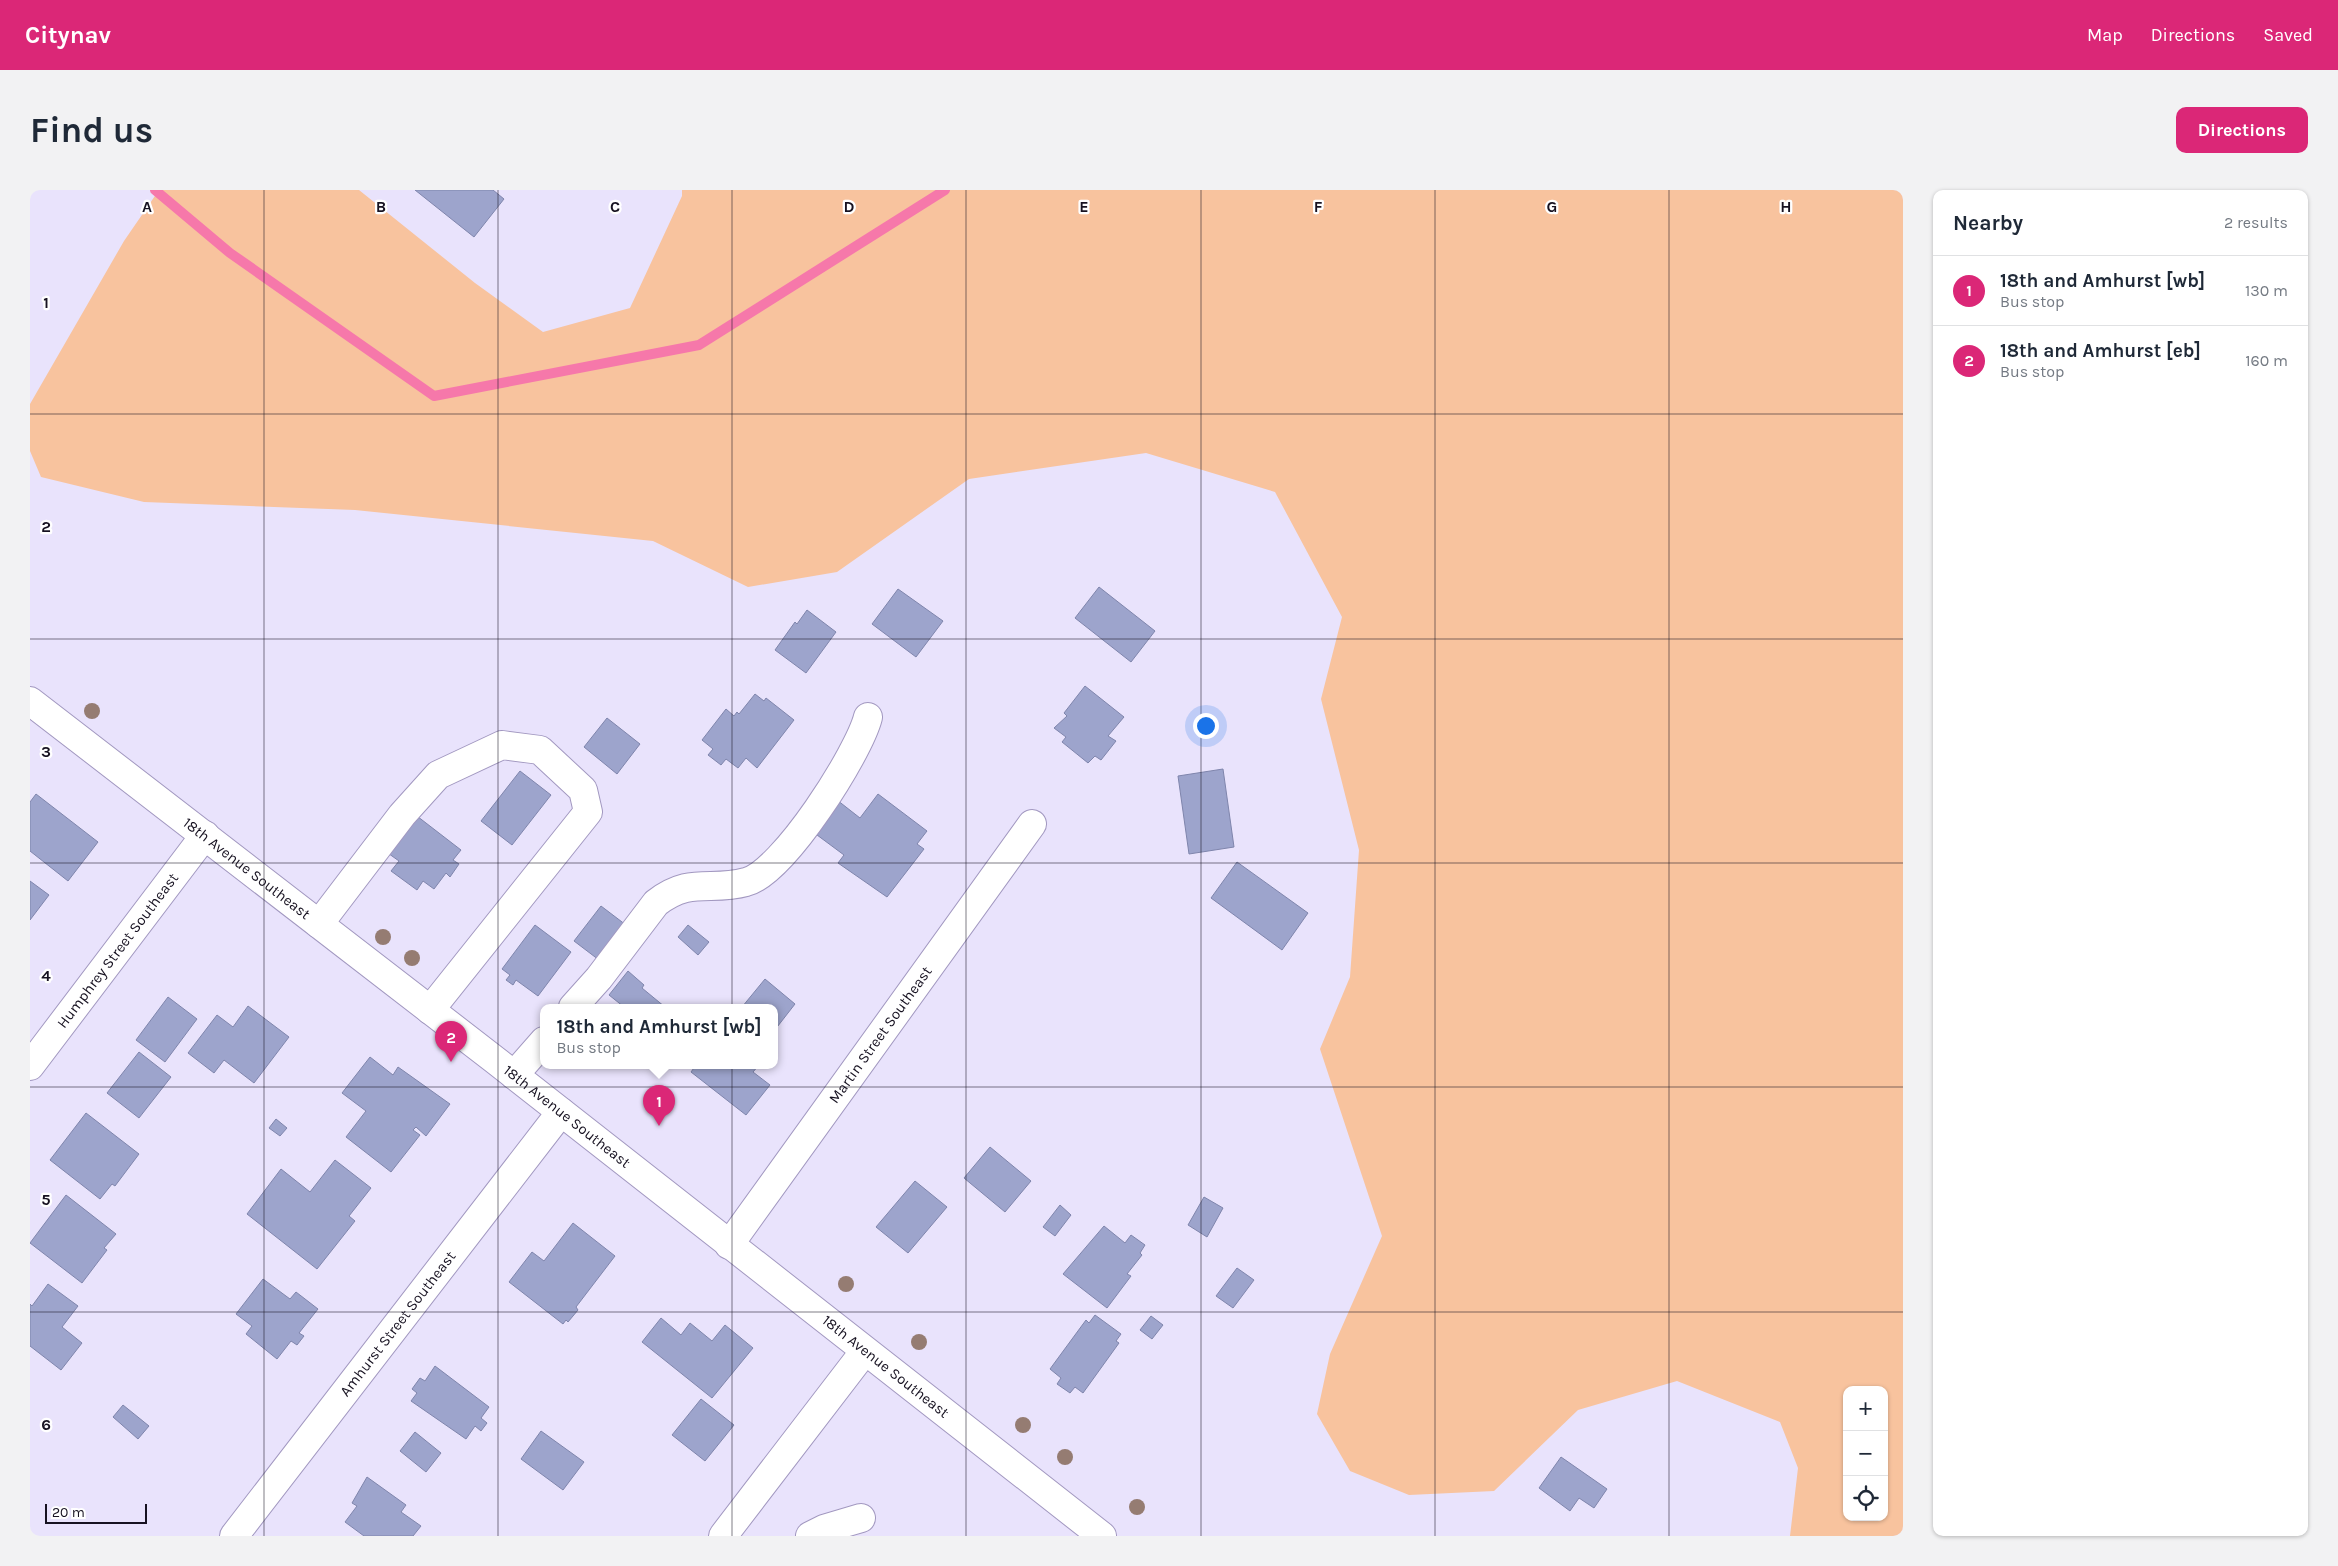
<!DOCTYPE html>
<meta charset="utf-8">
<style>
:root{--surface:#fff;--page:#f2f2f3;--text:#1f2937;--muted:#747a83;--line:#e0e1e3;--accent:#db2777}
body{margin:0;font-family:Karla,sans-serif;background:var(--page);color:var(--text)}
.controls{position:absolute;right:15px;bottom:15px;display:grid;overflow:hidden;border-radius:10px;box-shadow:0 1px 4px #0004}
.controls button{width:45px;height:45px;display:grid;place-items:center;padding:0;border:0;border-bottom:1px solid var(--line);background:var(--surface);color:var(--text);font:25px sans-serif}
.scale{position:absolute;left:15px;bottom:12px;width:102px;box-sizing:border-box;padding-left:5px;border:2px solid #171221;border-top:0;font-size:14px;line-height:18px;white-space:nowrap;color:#171221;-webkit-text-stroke:4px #fff;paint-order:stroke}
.you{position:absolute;left:1175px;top:535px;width:18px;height:18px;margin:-12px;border:4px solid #fff;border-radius:50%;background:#1a73e8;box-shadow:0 0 0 8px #1a73e833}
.badge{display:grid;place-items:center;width:32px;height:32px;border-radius:50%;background:var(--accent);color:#fff;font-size:16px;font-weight:700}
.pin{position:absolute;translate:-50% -41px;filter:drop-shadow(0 1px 2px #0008)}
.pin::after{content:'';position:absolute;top:26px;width:18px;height:15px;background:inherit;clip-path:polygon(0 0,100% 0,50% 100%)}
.popup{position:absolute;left:510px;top:814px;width:238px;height:65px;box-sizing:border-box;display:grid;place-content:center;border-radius:10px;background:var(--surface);filter:drop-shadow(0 1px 4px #0005);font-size:16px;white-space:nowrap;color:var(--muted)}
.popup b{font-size:19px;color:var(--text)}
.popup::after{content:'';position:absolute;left:50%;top:100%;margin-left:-10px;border:10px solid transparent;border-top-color:var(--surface)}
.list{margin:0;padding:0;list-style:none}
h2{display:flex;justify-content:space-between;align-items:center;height:65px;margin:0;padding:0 20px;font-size:21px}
h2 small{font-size:16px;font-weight:400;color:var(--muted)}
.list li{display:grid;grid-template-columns:32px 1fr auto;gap:15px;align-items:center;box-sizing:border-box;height:70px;padding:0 20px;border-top:1px solid var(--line)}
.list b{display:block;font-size:19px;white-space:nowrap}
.list p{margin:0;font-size:16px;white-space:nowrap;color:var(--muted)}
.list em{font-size:16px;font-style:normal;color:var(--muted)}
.icon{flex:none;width:28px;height:28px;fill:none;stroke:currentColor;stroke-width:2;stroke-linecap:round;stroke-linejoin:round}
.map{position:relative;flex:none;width:1873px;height:1346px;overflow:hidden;border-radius:10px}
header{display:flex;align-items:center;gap:30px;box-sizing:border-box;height:70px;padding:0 25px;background:var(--accent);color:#fff}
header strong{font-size:24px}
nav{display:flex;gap:28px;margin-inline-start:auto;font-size:18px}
.intro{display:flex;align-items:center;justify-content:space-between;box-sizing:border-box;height:120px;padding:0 30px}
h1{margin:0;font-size:35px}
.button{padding:12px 22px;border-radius:10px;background:var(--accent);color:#fff;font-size:18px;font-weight:700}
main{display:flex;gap:30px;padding:0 30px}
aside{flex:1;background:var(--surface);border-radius:10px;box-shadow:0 1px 4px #0004}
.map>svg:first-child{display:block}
.green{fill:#f8c39e;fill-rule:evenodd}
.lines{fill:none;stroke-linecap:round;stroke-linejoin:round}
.stream{stroke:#f678aa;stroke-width:10}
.building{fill:#9da4cc;stroke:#7f85ac}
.minor-casing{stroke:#a298c0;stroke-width:30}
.minor{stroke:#fff;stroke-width:28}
.tree{fill:#957c72}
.grid{fill:none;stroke:#171221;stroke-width:1;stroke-opacity:0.55}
.labels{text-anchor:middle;stroke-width:4.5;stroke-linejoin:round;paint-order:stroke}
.street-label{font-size:15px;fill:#171221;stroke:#fff}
.grid-label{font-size:16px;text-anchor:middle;font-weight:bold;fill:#171221;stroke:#fff;stroke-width:4.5;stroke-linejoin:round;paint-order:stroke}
</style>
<header>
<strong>Citynav</strong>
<nav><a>Map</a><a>Directions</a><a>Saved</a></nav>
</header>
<div class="intro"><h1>Find us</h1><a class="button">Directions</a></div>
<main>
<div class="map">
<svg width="1873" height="1346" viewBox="0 0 1873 1346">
<rect width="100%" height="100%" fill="#e9e3fc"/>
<path class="green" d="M129 0H329L445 93 513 142 600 118 652 6V0H1873V1346H1760L1768 1278 1750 1232 1647 1191 1548 1220 1464 1301 1379 1305 1320 1281 1287 1224 1300 1164 1352 1046 1290 859 1320 787 1329 660 1291 509 1312 427 1245 302 1116 263 939 289 807 382 718 397 623 351 325 320 114 312 11 287 0 261V214L94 51ZM1817 1200H1854V1327H1817Z"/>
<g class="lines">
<path class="stream" d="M125 0 200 63 404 206 669 155 915 0"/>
</g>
<path class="building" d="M385 0H463L474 9 444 47Z
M1069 397 1125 441 1101 472 1045 428Z
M868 399 913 431 886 467 842 434Z
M777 420 806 442 776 483 745 460 765 432 767 434Z
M1055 496 1094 527 1078 546 1086 551 1071 570 1065 566 1058 573 1032 552 1036 547 1024 538 1037 526 1034 523Z
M725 504 734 511 736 508 764 530 727 578 716 568 708 578 696 569 691 575 678 565 683 559 672 550 696 519 704 526 707 522 709 524Z
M577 528 610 554 587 584 554 557Z
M1193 579 1204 657 1159 664 1148 586Z
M490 581 521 605 482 655 451 631Z
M6 604 68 652 38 691 0 661V612Z
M848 604 897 641 887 654 894 659 857 707 808 673 814 665 783 642 807 610 830 628Z
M383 623 431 660 423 670 429 674 420 687 416 683 404 699 393 691 387 700 361 681 369 671 355 661Z
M1207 672 1278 723 1252 760 1181 708Z
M0 691 19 705 0 730Z
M571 716 596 735 569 770 544 751Z
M505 735 541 762 508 806 486 790 483 795 476 790 480 785 472 779Z
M658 735 679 752 668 765 648 747Z
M598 781 614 795 612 798 635 817H594L579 805Z
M735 789 765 814 744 841V817H712Z
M138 807 167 829 135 872 106 850Z
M218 816 259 847 224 893 194 870 184 883 158 863 187 825 203 837Z
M109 862 141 887 109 928 77 903Z
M340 867 363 885 368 877 420 914 396 946 386 937 383 940 390 945 361 982 316 947 336 921 312 903Z
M666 875H729L723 882 740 895 716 925 661 882Z
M56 923 109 964 85 996 82 994 70 1009 20 970Z
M246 929 257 938 250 946 239 938Z
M960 957 1001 991 975 1022 934 988Z
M305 970 341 998 319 1026 325 1031 287 1079 217 1024 251 979 280 1002Z
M885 991 917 1017 878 1063 846 1037Z
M36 1005 86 1044 74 1058 77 1060 52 1093 0 1053Z
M1174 1007 1193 1018 1177 1047 1158 1035Z
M1030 1015 1041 1025 1025 1046 1013 1037Z
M543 1033 585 1066 546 1117 548 1120 538 1132 536 1130 533 1134 479 1092 502 1062 514 1071Z
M1074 1036 1095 1053 1101 1045 1115 1055 1110 1063 1112 1065 1097 1084 1101 1086 1077 1118 1033 1084Z
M1207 1078 1224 1090 1203 1118 1186 1106Z
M233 1089 260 1109 266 1102 288 1119 269 1143 274 1146 267 1155 261 1151 247 1169 216 1144 222 1136 206 1124Z
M18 1094 48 1116 32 1137 52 1153 31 1180 0 1156V1114L2 1116Z
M1065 1125 1091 1144 1086 1151 1089 1153 1053 1203 1045 1197 1040 1203 1027 1194 1031 1188 1020 1179 1056 1130 1059 1133Z
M1121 1126 1133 1135 1122 1149 1110 1140Z
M631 1128 651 1145 660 1133 682 1151 695 1135 723 1158 682 1208 612 1152Z
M405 1176 459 1217 451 1228 457 1233 451 1241 445 1236 436 1249 381 1211 387 1203 382 1199 390 1188 395 1191Z
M671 1209 704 1235 675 1271 642 1245Z
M93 1215 119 1236 108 1249 83 1227Z
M511 1241 554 1272 533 1300 491 1269Z
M385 1242 411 1263 396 1282 370 1261Z
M1531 1267 1577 1299 1564 1318 1549 1308 1540 1321 1509 1298Z
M337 1287 376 1315 371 1322 391 1336 383 1346H334L315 1332 327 1316 322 1313Z"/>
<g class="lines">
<g class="minor-casing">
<g id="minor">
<path id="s1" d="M0 511 465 870 1072 1346"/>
<path d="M289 734 372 625 408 585 472 555 510 560 553 600 558 622 400 820"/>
<path d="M543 817 569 788 626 713C661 686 680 702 716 692 753 683 829 563 838 527"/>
<path id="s2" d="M0 876 175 645"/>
<path d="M484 885 514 851"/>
<path id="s3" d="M699 1055 1002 634"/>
<path id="s4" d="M204 1346 531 922"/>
<path d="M693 1346 834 1162"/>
<path d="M780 1346 794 1339 831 1328"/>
</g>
</g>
<use href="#minor" class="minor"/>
</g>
<g class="tree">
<circle cx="62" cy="521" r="8"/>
<circle cx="353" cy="747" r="8"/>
<circle cx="382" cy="768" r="8"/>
<circle cx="816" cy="1094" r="8"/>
<circle cx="889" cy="1152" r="8"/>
<circle cx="993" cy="1235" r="8"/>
<circle cx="1035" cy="1267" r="8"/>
<circle cx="1107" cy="1317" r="8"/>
</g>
<path class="grid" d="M234 0V1346M468 0V1346M702 0V1346M936 0V1346M1171 0V1346M1405 0V1346M1639 0V1346M0 224H1873M0 449H1873M0 673H1873M0 897H1873M0 1122H1873"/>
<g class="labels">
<g class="street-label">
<text dy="5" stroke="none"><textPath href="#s1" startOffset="274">18th Avenue Southeast</textPath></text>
<text dy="5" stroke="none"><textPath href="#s2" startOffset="145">Humphrey Street Southeast</textPath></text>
<text dy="5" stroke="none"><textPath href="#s3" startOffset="259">Martin Street Southeast</textPath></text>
<text dy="5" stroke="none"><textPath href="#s1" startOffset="679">18th Avenue Southeast</textPath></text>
<text dy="5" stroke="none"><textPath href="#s4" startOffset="268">Amhurst Street Southeast</textPath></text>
<text dy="5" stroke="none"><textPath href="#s1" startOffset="1084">18th Avenue Southeast</textPath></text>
</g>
</g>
<g class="grid-label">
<text x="117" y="22">A</text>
<text x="351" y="22">B</text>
<text x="585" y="22">C</text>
<text x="819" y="22">D</text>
<text x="1054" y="22">E</text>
<text x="1288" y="22">F</text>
<text x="1522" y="22">G</text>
<text x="1756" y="22">H</text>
<text x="16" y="118">1</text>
<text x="16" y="342">2</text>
<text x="16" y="567">3</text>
<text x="16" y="791">4</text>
<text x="16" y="1015">5</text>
<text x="16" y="1240">6</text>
</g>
</svg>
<div class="controls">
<button>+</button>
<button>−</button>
<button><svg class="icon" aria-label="locate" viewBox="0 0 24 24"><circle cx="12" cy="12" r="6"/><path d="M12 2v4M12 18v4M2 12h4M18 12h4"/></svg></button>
</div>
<div class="scale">20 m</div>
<div class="you"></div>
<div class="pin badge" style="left:629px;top:936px">1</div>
<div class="popup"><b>18th and Amhurst [wb]</b>Bus stop</div>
<div class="pin badge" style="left:421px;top:872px">2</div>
</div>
<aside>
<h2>Nearby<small>2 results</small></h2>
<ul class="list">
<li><span class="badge">1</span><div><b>18th and Amhurst [wb]</b><p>Bus stop</p></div><em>130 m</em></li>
<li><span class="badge">2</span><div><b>18th and Amhurst [eb]</b><p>Bus stop</p></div><em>160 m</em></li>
</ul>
</aside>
</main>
